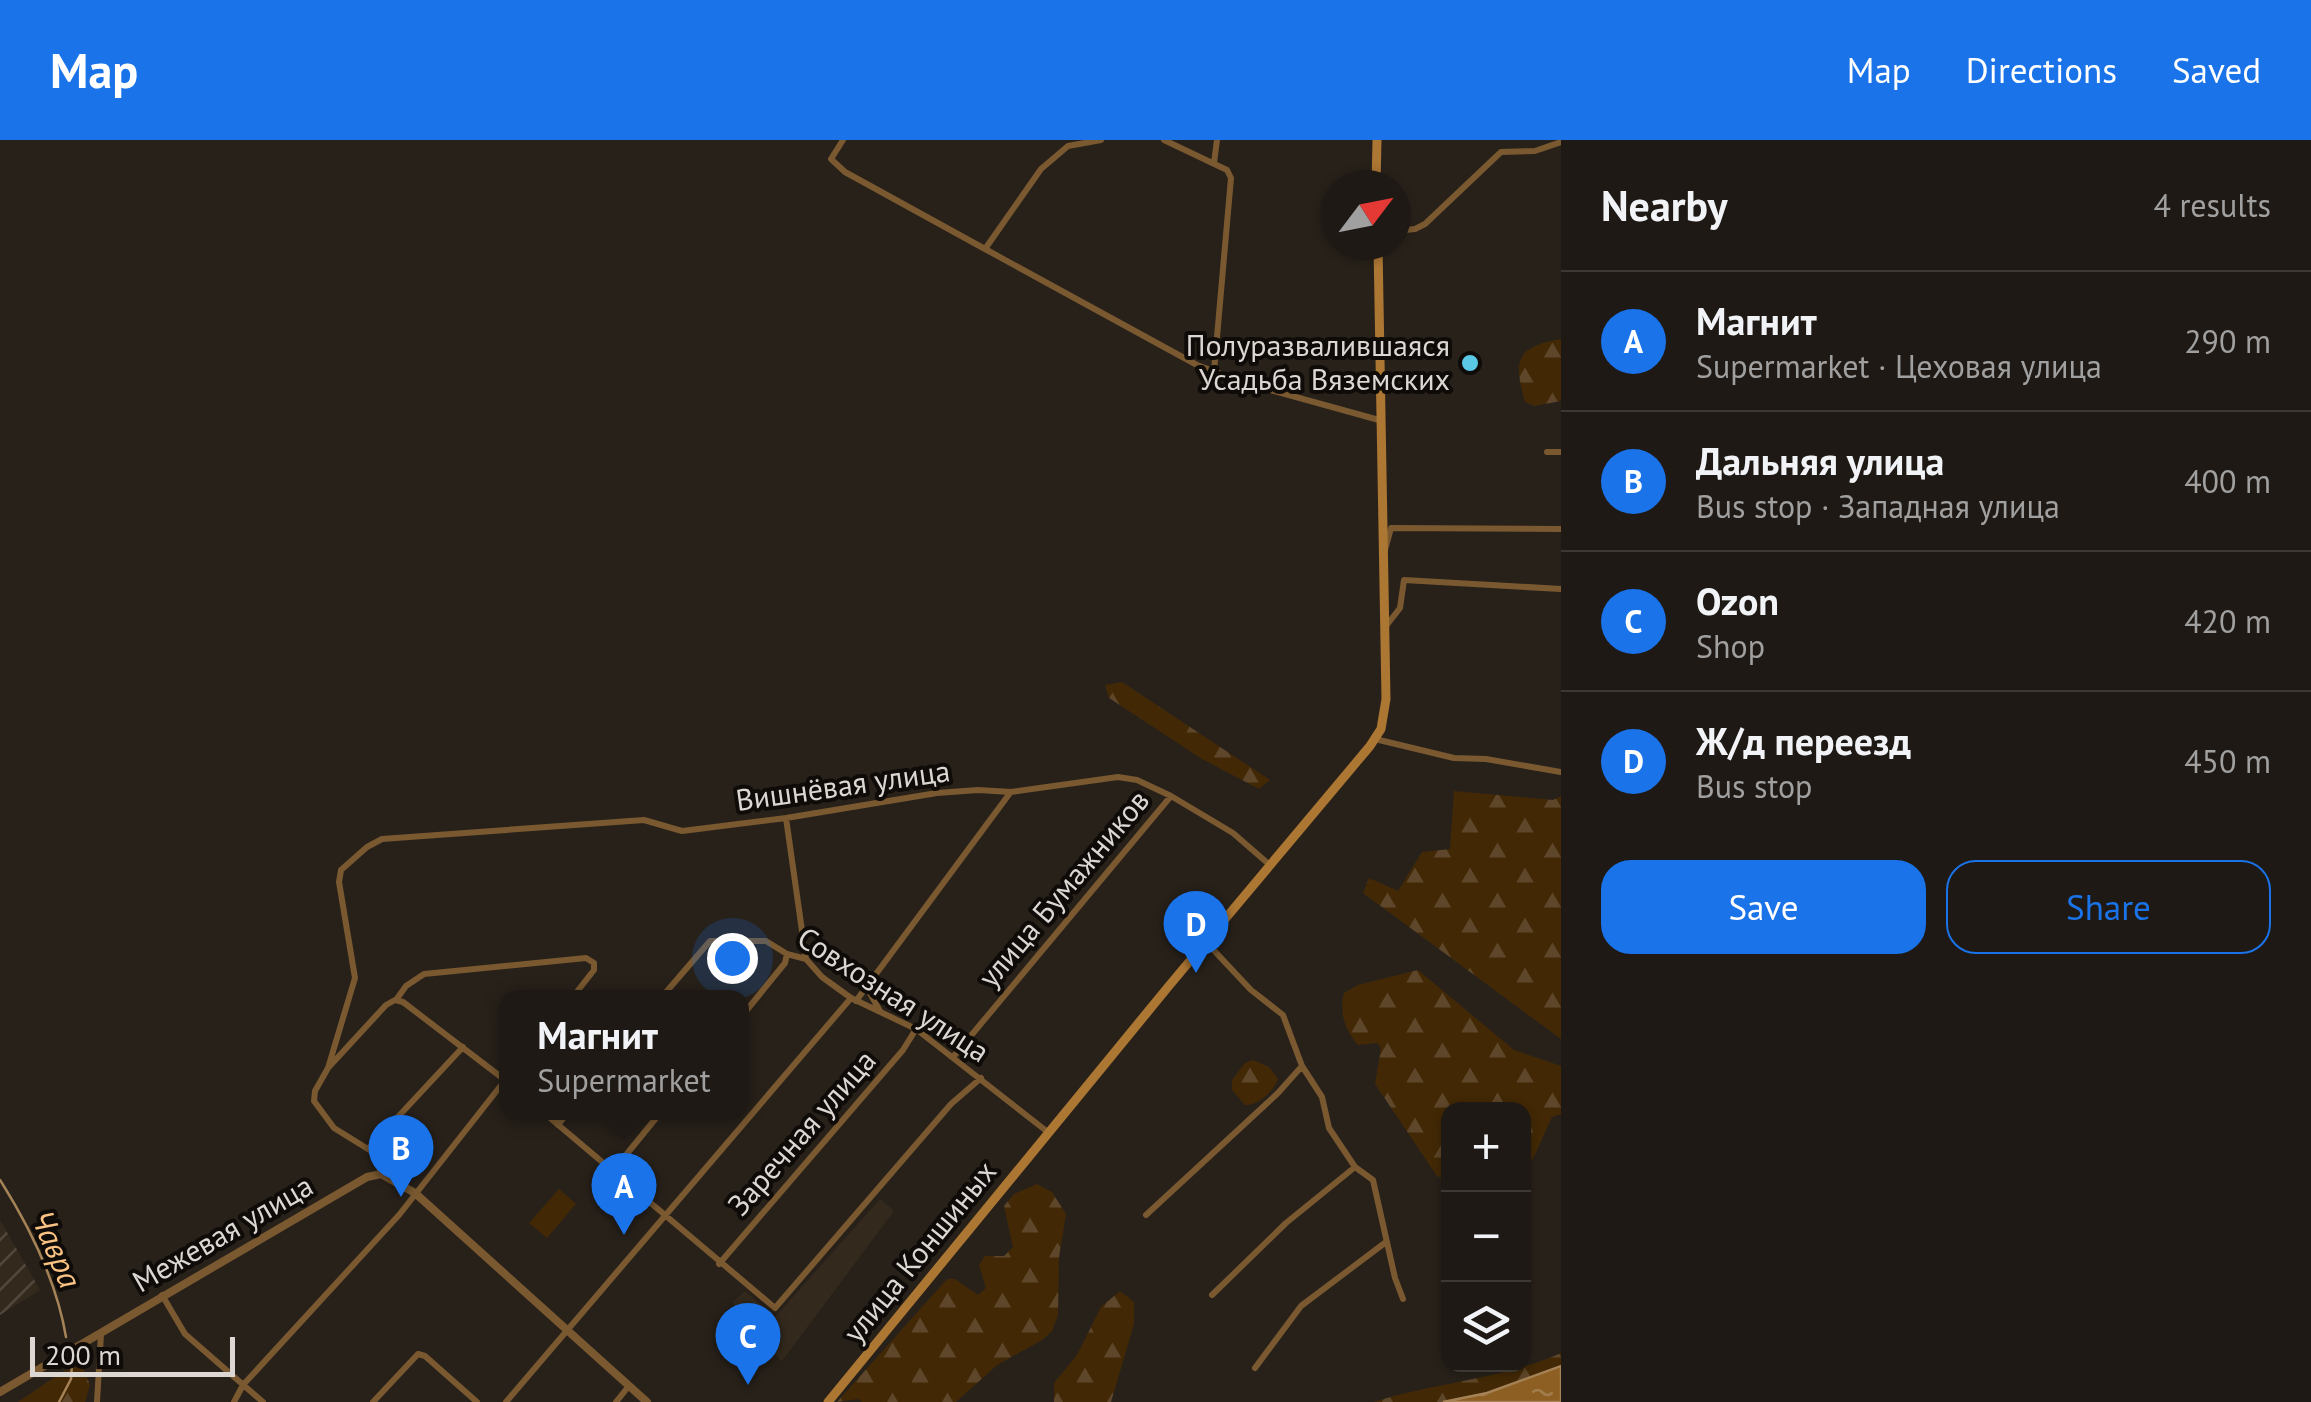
<!DOCTYPE html>
<meta charset="utf-8">
<style>
:root{--surface:#1e1914;--page:#26221d;--text:#f1f3f6;--muted:#a1a0a0;--line:#3c3834;--accent:#1a73e8}
body{margin:0;font-family:"PT Sans",sans-serif;background:var(--page);color:var(--text)}
.controls{position:absolute;right:30px;bottom:30px;display:grid;overflow:hidden;border-radius:20px;box-shadow:0 2px 8px #0004}
.controls button{width:90px;height:90px;display:grid;place-items:center;padding:0;border:0;border-bottom:2px solid var(--line);background:var(--surface);color:var(--text);font:50px sans-serif}
.compass{position:absolute;left:1321px;top:30px;width:90px;height:90px;border-radius:50%;background:var(--surface);box-shadow:0 2px 8px #0004;rotate:58deg}
.scale{position:absolute;left:30px;bottom:25px;width:205px;box-sizing:border-box;padding-left:10px;border:5px solid #dcd7d3;border-top:0;font-size:28px;line-height:35px;white-space:nowrap;color:#dcd7d3;-webkit-text-stroke:8px #0e0b08;paint-order:stroke}
.you{position:absolute;left:732px;top:818px;width:35px;height:35px;margin:-25px;border:8px solid #fff;border-radius:50%;background:#1a73e8;box-shadow:0 0 0 15px #1a73e833}
.badge{display:grid;place-items:center;width:65px;height:65px;border-radius:50%;background:var(--accent);color:#fff;font-size:32px;font-weight:700}
.pin{position:absolute;translate:-50% -82px;filter:drop-shadow(0 2px 5px #0008)}
.pin::after{content:'';position:absolute;top:52px;width:35px;height:30px;background:inherit;clip-path:polygon(0 0,100% 0,50% 100%)}
.popup{position:absolute;left:499px;top:850px;width:250px;height:130px;box-sizing:border-box;display:grid;place-content:center;border-radius:20px;background:var(--surface);filter:drop-shadow(0 2px 8px #0005);font-size:32px;white-space:nowrap;color:var(--muted)}
.popup b{font-size:38px;color:var(--text)}
.popup::after{content:'';position:absolute;left:50%;top:100%;margin-left:-20px;border:20px solid transparent;border-top-color:var(--surface)}
.list{margin:0;padding:0;list-style:none}
h2{display:flex;justify-content:space-between;align-items:center;height:130px;margin:0;padding:0 40px;font-size:42px}
h2 small{font-size:32px;font-weight:400;color:var(--muted)}
.list li{display:grid;grid-template-columns:65px 1fr auto;gap:30px;align-items:center;box-sizing:border-box;height:140px;padding:0 40px;border-top:2px solid var(--line)}
.list b{display:block;font-size:38px;white-space:nowrap}
.list p{margin:0;font-size:32px;white-space:nowrap;color:var(--muted)}
.list em{font-size:32px;font-style:normal;color:var(--muted)}
.actions{display:flex;gap:20px;padding:30px 40px}
.actions a{flex:1;padding:22px 0;border:2px solid var(--accent);border-radius:30px;text-align:center;font-size:35px;color:var(--accent)}
.actions .main{background:var(--accent);color:#fff}
.icon{flex:none;width:55px;height:55px;fill:none;stroke:currentColor;stroke-width:2;stroke-linecap:round;stroke-linejoin:round}
.map{position:relative;flex:none;width:1561px;height:1262px;overflow:hidden}
header{display:flex;align-items:center;gap:60px;box-sizing:border-box;height:140px;padding:0 50px;background:var(--accent);color:#fff}
header strong{font-size:48px}
nav{display:flex;gap:55px;margin-inline-start:auto;font-size:35px}
main{display:flex}
aside{flex:1;background:var(--surface)}
.map>svg:first-child{display:block}
.built{fill:#34291d}
.industrial{fill:url(#industrial-furrows)}
.grass{fill:#422805}
.forest{fill:url(#forest-firs)}
.water{fill:url(#water-ripples);stroke:#a58357;stroke-width:2.5}
.lines{fill:none;stroke-linecap:round;stroke-linejoin:round}
.stream{stroke:#a58357;stroke-width:2.5}
.minor{stroke:#7a5931;stroke-width:6}
.tertiary{stroke:#7a5931;stroke-width:8}
.secondary{stroke:#ac7633;stroke-width:9}
.poi-dot{fill:#5bc8e6;stroke:#0e0b08;stroke-width:4}
.labels{text-anchor:middle;stroke-width:8;stroke-linejoin:round;paint-order:stroke}
.poi-label{font-size:30px;fill:#dcd7d3;stroke:#0e0b08;text-anchor:end}
.street-label{font-size:30px;fill:#dcd7d3;stroke:#0e0b08}
.water-label{font-size:32px;font-style:italic;fill:#fac283;stroke:#0e0b08}
</style>
<header>
<strong>Map</strong>
<nav><a>Map</a><a>Directions</a><a>Saved</a></nav>
</header>
<main>
<div class="map">
<svg width="1561" height="1262" viewBox="0 0 1561 1262">
<defs>
<pattern id="industrial-furrows" width="10" height="10" patternUnits="userSpaceOnUse" patternTransform="scale(2.5)"><rect width="10" height="10" fill="#34291d"/><path d="M-1 1l2-2M0 10L10 0M9 11l2-2" fill="none" stroke="#51473d"/></pattern>
<pattern id="forest-firs" width="22" height="20" patternUnits="userSpaceOnUse" patternTransform="scale(2.5)"><rect width="22" height="20" fill="#422805"/><path d="M5 1l3.5 6h-7zM16 11l3.5 6h-7z" fill="#5d4629"/></pattern>
<pattern id="water-ripples" width="26" height="14" patternUnits="userSpaceOnUse" patternTransform="scale(2.5)"><rect width="26" height="14" fill="#8e5f22"/><path d="M2 4q2-2 4 0t4 0M15 11q2-2 4 0t4 0" fill="none" stroke="#a27d4c"/></pattern>
</defs>
<rect width="100%" height="100%" fill="#28211a"/>
<path class="built" d="M880 1059 894 1071 782 1221 737 1182 733 1162 745 1151 775 1177Z"/>
<path class="industrial" d="M0 1080 40 1150 0 1175Z"/>
<path class="grass" d="M559 1049 576 1064 547 1098 529 1083Z"/>
<path class="forest" d="M1561 199V261L1534 266 1525 262C1513 219 1516 207 1561 199Z
M1122 542 1270 640 1259 649 1202 619 1109 558 1105 545Z
M1454 651 1553 660 1561 656V899L1363 753 1369 738 1398 751 1422 712 1450 709Z
M1418 830 1514 910 1561 926V974L1552 977 1533 1019 1524 1024V969H1448V1041L1437 1036 1375 944 1381 908 1377 903 1358 905C1345 890 1339 873 1344 853L1358 845Z
M1253 920 1269 927 1278 939C1274 951 1258 966 1245 965L1232 950V940L1245 923Z
M1037 1044 1052 1052 1066 1074 1059 1117 1058 1175 1052 1191 1042 1200 997 1225 956 1262H862L858 1259 837 1262 947 1139H955L978 1155 986 1148 979 1125 985 1116H1004L1013 1107 1004 1066 1014 1054Z
M1120 1151 1134 1162V1184L1111 1262H1054V1243L1077 1215 1101 1167Z
M1561 1213V1226L1487 1253 1443 1262H1374C1436 1242 1501 1240 1561 1213Z
M82 1225 90 1245 85 1262H18L64 1231Z"/>
<path class="water" d="M1561 1226V1262H1443L1487 1253Z"/>
<g class="lines">
<path class="stream" d="M0 1040C29 1086 57 1143 66 1197
M59 1262 71 1239 72 1223"/>
<path class="minor" d="M843 0 831 19 845 32 985 109
M1101 0 1068 6 1041 29 985 109 1197 225 1249 244 1379 280
M1164 0 1227 30 1231 38 1214 231
M1214 23 1217 0
M1396 91 1415 89 1425 84 1501 12 1535 11 1561 2
M1547 312H1561
M1385 410 1391 388 1561 389
M1386 486 1400 468 1404 440 1561 449
M1375 599 1454 618 1486 619 1561 632
M786 678 806 819
M1206 802 1251 850 1283 875 1302 926 1322 957 1329 988 1355 1027 1373 1040 1395 1138 1403 1159
M867 848 880 871
M661 858 710 801H766L787 814 806 819 822 837 851 858 916 889 1049 993
M396 860 406 846 424 834 586 818 594 823V830L572 858
M856 861 1010 653
M742 876 785 823 787 814
M954 916 1171 656
M328 928 355 838 339 742 341 730 367 707 382 699 644 680 682 691 786 678 937 653 978 650 1011 652 1118 637 1137 640 1171 656 1233 693 1271 726
M543 972 775 1168 951 964 981 938
M558 985 568 972
M369 1008 463 907
M612 1032 661 972
M381 1034 376 1014 334 988 314 961 315 951 328 928 386 865 395 860 403 862 505 940
M1146 1075 1278 953 1302 926
M719 1124 903 910 916 889
M162 1155 185 1194 263 1262
M1212 1155 1286 1083 1355 1027
M1255 1228 1301 1166 1386 1102
M97 1262 101 1194
M234 1262 243 1245 399 1075 506 939
M373 1262 418 1214 425 1216 477 1262
M506 1262 851 858
M616 1262 628 1247"/>
<path class="tertiary" d="M0 1252 367 1037 381 1034 415 1053 647 1262"/>
<path class="secondary" d="M1376 45 1377 0
M828 1262 1168 847 1370 606 1381 589 1386 559 1378 105"/>
</g>
<circle class="poi-dot" cx="1470" cy="223" r="10"/>
<g class="labels">
<g class="poi-label">
<text x="1450" y="216">Полуразвалившаяся<tspan x="1450" dy="34">Усадьба Вяземских</tspan></text>
</g>
<g class="street-label">
<text transform="translate(843 646) rotate(-8)" y="10">Вишнёвая улица</text>
<text transform="translate(1064 749) rotate(-50)" y="10">улица Бумажников</text>
<text transform="translate(893 855) rotate(33)" y="10">Совхозная улица</text>
<text transform="translate(802 993) rotate(-49)" y="10">Заречная улица</text>
<text transform="translate(223 1094) rotate(-30)" y="10">Межевая улица</text>
<text transform="translate(920 1112) rotate(-51)" y="10">улица Коншиных</text>
</g>
<g class="water-label">
<text transform="translate(56 1109) rotate(67)" y="11">Чавра</text>
</g>
</g>
</svg>
<div class="controls">
<button>+</button>
<button>−</button>
<button><svg class="icon" aria-label="layers" viewBox="0 0 24 24"><path d="M12 4l9 5-9 5-9-5zM3 14l9 5 9-5"/></svg></button>
</div>
<svg class="compass" viewBox="-18 -18 36 36"><path d="M0-13l5 13h-10z" fill="#e53935"/><path d="M0 13l5-13h-10z" fill="#a1a0a0"/></svg>
<div class="scale">200 m</div>
<div class="you"></div>
<div class="pin badge" style="left:624px;top:1095px">A</div>
<div class="popup"><b>Магнит</b>Supermarket</div>
<div class="pin badge" style="left:401px;top:1057px">B</div>
<div class="pin badge" style="left:748px;top:1245px">C</div>
<div class="pin badge" style="left:1196px;top:833px">D</div>
</div>
<aside>
<h2>Nearby<small>4 results</small></h2>
<ul class="list">
<li><span class="badge">A</span><div><b>Магнит</b><p>Supermarket · Цеховая улица</p></div><em>290 m</em></li>
<li><span class="badge">B</span><div><b>Дальняя улица</b><p>Bus stop · Западная улица</p></div><em>400 m</em></li>
<li><span class="badge">C</span><div><b>Ozon</b><p>Shop</p></div><em>420 m</em></li>
<li><span class="badge">D</span><div><b>Ж/д переезд</b><p>Bus stop</p></div><em>450 m</em></li>
</ul>
<div class="actions"><a class="main">Save</a><a>Share</a></div>
</aside>
</main>
